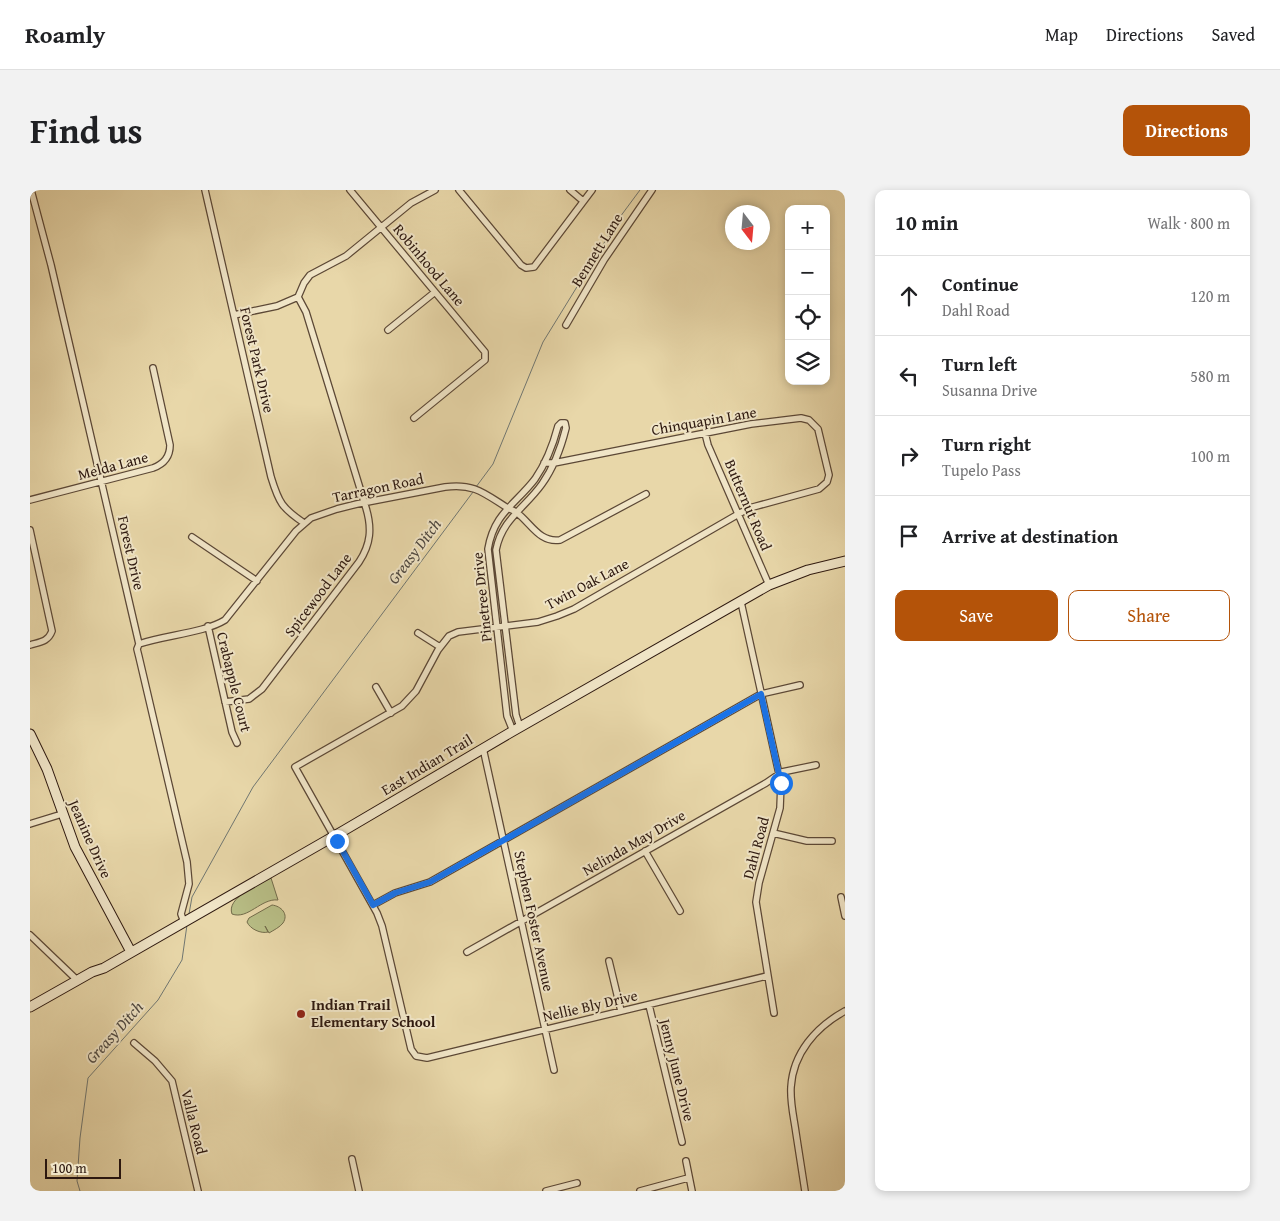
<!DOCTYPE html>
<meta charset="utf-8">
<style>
:root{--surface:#fff;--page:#f2f2f2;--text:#202124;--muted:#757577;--line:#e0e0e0;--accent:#b45309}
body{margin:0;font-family:"Gentium Book Plus",serif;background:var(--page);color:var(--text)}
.controls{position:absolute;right:15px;top:15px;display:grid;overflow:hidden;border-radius:10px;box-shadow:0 2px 8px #0003}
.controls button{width:45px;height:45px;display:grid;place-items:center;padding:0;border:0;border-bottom:1px solid var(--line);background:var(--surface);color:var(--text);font:25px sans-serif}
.compass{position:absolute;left:695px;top:15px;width:45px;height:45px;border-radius:50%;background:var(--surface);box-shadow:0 2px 8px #0003;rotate:164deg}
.scale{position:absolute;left:15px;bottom:12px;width:76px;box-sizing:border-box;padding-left:5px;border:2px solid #2d180f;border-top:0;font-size:14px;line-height:18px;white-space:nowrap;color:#2d180f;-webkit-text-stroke:4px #f0e5c7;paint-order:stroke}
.stop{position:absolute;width:15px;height:15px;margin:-11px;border:4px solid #1a73e8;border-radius:50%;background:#fff}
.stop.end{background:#1a73e8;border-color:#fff;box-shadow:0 1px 5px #0008}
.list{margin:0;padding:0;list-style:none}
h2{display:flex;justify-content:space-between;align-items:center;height:65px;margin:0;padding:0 20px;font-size:21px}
h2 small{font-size:16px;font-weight:400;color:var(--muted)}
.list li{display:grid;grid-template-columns:32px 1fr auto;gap:15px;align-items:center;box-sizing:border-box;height:80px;padding:0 20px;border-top:1px solid var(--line)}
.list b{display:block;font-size:19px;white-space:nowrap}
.list p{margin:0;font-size:16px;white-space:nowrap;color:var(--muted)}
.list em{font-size:16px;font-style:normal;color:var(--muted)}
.actions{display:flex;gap:10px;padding:15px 20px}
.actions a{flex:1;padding:11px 0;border:1px solid var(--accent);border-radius:10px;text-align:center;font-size:18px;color:var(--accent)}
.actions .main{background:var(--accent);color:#fff}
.icon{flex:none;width:28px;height:28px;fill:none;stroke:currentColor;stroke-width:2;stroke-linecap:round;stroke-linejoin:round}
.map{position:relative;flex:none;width:815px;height:1001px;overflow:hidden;border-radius:10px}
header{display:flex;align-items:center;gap:30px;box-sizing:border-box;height:70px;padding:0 25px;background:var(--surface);border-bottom:1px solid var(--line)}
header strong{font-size:24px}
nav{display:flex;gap:28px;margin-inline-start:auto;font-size:18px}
.intro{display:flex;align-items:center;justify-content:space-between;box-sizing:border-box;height:120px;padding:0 30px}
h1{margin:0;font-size:35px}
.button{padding:12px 22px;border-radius:10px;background:var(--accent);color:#fff;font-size:18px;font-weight:700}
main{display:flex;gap:30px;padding:0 30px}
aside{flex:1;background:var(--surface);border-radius:10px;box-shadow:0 2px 8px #0003}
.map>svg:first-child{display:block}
.grass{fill:#b8be86;stroke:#726b4a}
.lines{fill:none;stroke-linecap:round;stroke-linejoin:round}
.stream{stroke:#707772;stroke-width:1}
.street-casing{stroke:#5c4836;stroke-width:8}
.secondary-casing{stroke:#2d180f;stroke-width:11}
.street{stroke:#f0e5c7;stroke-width:5.5}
.secondary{stroke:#f0e5c7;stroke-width:9}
.route{stroke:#1a73e8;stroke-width:6}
.poi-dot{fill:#8f2418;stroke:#f0e5c7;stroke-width:2}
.labels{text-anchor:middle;stroke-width:4;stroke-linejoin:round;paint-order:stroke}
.street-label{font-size:15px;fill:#2d180f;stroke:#f0e5c7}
.poi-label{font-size:15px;font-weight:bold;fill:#2d180f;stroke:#f0e5c7;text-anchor:start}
.water-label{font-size:16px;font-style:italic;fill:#4e4841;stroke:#f0e5c7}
</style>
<header>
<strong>Roamly</strong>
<nav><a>Map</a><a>Directions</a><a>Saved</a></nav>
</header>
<div class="intro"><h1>Find us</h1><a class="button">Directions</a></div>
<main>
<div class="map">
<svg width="815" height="1001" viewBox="0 0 815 1001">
<rect width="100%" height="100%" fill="#e8d7a9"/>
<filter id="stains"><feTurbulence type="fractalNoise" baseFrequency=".004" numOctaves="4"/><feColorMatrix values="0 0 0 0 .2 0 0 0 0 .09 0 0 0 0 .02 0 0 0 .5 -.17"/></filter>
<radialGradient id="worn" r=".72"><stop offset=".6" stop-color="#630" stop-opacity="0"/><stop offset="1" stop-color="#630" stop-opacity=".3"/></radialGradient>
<path class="grass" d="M241 688 248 710C231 708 218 730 202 724 196 708 228 694 241 688Z
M242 715C251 716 259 724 253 733 250 737 244 740 239 743L235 736 238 742C231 744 220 739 217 732L219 728Z"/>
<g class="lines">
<path class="stream" d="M446 297 463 274 513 152 590 27 610 0
M159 724 162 707 223 597 443 302
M50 1001 47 991 50 948 58 888 128 810 152 770 157 735"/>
<g class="street-casing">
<path id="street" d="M1 0 21 75 109 454 107 459 109 467 157 672 159 694 151 724 154 732
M175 0 241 287C249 313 252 318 274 333
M320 0 455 162V170L384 228
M429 0 491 75 496 78 504 77 562 0
M540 0 553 11
M204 125 247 116 268 107 274 93 280 85 316 66 381 13 405 0
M536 135 574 70 622 0
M358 140 405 102
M675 243 678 255 739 395
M514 273H524L721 234 771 228 779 230 788 239 799 285 797 292 789 299 723 317 712 322 544 419 527 426 508 432 428 442 419 446 408 460 386 501 372 516 265 577 347 723 352 736 381 859 386 866 397 868 737 786
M0 310 123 278C134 274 140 266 140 255L123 178
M0 340 22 441C18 452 10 452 0 455
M162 347 227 391
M711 412 751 593 750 618 729 693 726 712 744 823
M178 436 202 542 207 553
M388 443 410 457
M109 454C135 445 174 443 195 430L266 341 281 328 307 319 327 314 415 297C443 293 454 303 476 317 479 319 483 320 486 322 501 333 509 353 530 350L616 304
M346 497 361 523
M195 512 219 509 232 499 329 372C341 354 342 338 336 318L276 122 268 107
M483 541 477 526 458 359C464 323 485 315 505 289 516 273 523 255 528 236L531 233H535L536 238C531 258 524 277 512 294 495 318 472 329 466 360L486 525 490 537
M453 558 524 880
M0 634 32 624
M743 643 777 651H802
M615 661 650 721
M811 707 815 726
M343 715 365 703 400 692 731 504 770 495
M0 745 47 790
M437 762 736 593 752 582 786 575
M579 771 591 821
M619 815 652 952
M104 853 125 871 142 891 168 1001
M322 969 329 1001
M656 971 662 1001
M516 1001 547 993
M610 1001 658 988
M775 1001C772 982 769 963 766 943 764 928 760 913 761 897 763 863 786 837 815 821"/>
</g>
<g class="secondary-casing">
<path id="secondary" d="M0 544 17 579 45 657 101 762
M0 817 62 782 74 778 313 641 483 541 739 395 778 380 815 371"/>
</g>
<use href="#street" class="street"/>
<use href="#secondary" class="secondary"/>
</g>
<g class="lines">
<path class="route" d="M307 651 343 715 365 703 400 692 731 504 751 593"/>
</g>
<circle class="poi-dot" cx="271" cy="824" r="5"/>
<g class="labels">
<g class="street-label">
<text transform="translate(567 60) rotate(-58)" y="5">Bennett Lane</text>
<text transform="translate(399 75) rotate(50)" y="5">Robinhood Lane</text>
<text transform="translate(227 170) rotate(77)" y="5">Forest Park Drive</text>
<text transform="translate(674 231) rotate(-10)" y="5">Chinquapin Lane</text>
<text transform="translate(83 276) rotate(-15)" y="5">Melda Lane</text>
<text transform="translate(348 298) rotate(-12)" y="5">Tarragon Road</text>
<text transform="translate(718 315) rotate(67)" y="5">Butternut Road</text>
<text transform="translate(101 363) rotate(77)" y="5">Forest Drive</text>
<text transform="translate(557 394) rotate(-28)" y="5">Twin Oak Lane</text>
<text transform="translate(288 405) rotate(-53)" y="5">Spicewood Lane</text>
<text transform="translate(452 407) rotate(-96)" y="5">Pinetree Drive</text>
<text transform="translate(204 492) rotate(76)" y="5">Crabapple Court</text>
<text transform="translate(397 575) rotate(-31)" y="5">East Indian Trail</text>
<text transform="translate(60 649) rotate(66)" y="5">Jeanine Drive</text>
<text transform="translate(604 653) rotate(-30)" y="5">Nelinda May Drive</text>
<text transform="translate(726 658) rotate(-75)" y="5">Dahl Road</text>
<text transform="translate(504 731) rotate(78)" y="5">Stephen Foster Avenue</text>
<text transform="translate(560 816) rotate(-13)" y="5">Nellie Bly Drive</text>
<text transform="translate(647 880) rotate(76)" y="5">Jenny June Drive</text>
<text transform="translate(164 932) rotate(76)" y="5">Valla Road</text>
</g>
<g class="poi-label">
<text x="281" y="820">Indian Trail<tspan x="281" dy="17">Elementary School</tspan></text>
</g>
<g class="water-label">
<text transform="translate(384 361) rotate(-53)" y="6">Greasy Ditch</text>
<text transform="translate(84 842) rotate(-48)" y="6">Greasy Ditch</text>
</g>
</g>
<rect width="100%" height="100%" filter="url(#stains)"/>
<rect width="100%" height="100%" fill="url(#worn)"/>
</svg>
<div class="controls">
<button>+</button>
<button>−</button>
<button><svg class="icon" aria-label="locate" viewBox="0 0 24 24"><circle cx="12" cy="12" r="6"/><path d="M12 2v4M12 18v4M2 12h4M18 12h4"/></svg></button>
<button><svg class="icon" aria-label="layers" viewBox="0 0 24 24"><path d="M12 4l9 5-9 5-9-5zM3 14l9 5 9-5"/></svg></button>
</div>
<svg class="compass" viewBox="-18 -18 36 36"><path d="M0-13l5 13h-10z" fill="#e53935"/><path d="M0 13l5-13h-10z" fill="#757577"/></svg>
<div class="scale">100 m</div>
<div class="stop" style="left:751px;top:593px"></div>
<div class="stop end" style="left:307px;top:651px"></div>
</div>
<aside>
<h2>10 min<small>Walk · 800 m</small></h2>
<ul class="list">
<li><svg class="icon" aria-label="ahead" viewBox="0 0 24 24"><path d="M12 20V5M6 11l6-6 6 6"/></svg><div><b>Continue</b><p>Dahl Road</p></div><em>120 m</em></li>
<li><svg class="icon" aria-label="left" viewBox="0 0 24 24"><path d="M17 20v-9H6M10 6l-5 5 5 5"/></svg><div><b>Turn left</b><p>Susanna Drive</p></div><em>580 m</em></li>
<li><svg class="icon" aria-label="right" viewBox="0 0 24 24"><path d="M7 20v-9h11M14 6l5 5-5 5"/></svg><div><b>Turn right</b><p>Tupelo Pass</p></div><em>100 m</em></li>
<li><svg class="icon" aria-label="arrive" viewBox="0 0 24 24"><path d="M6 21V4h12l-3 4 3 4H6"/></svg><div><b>Arrive at destination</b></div></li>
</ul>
<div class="actions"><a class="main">Save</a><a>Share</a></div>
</aside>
</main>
